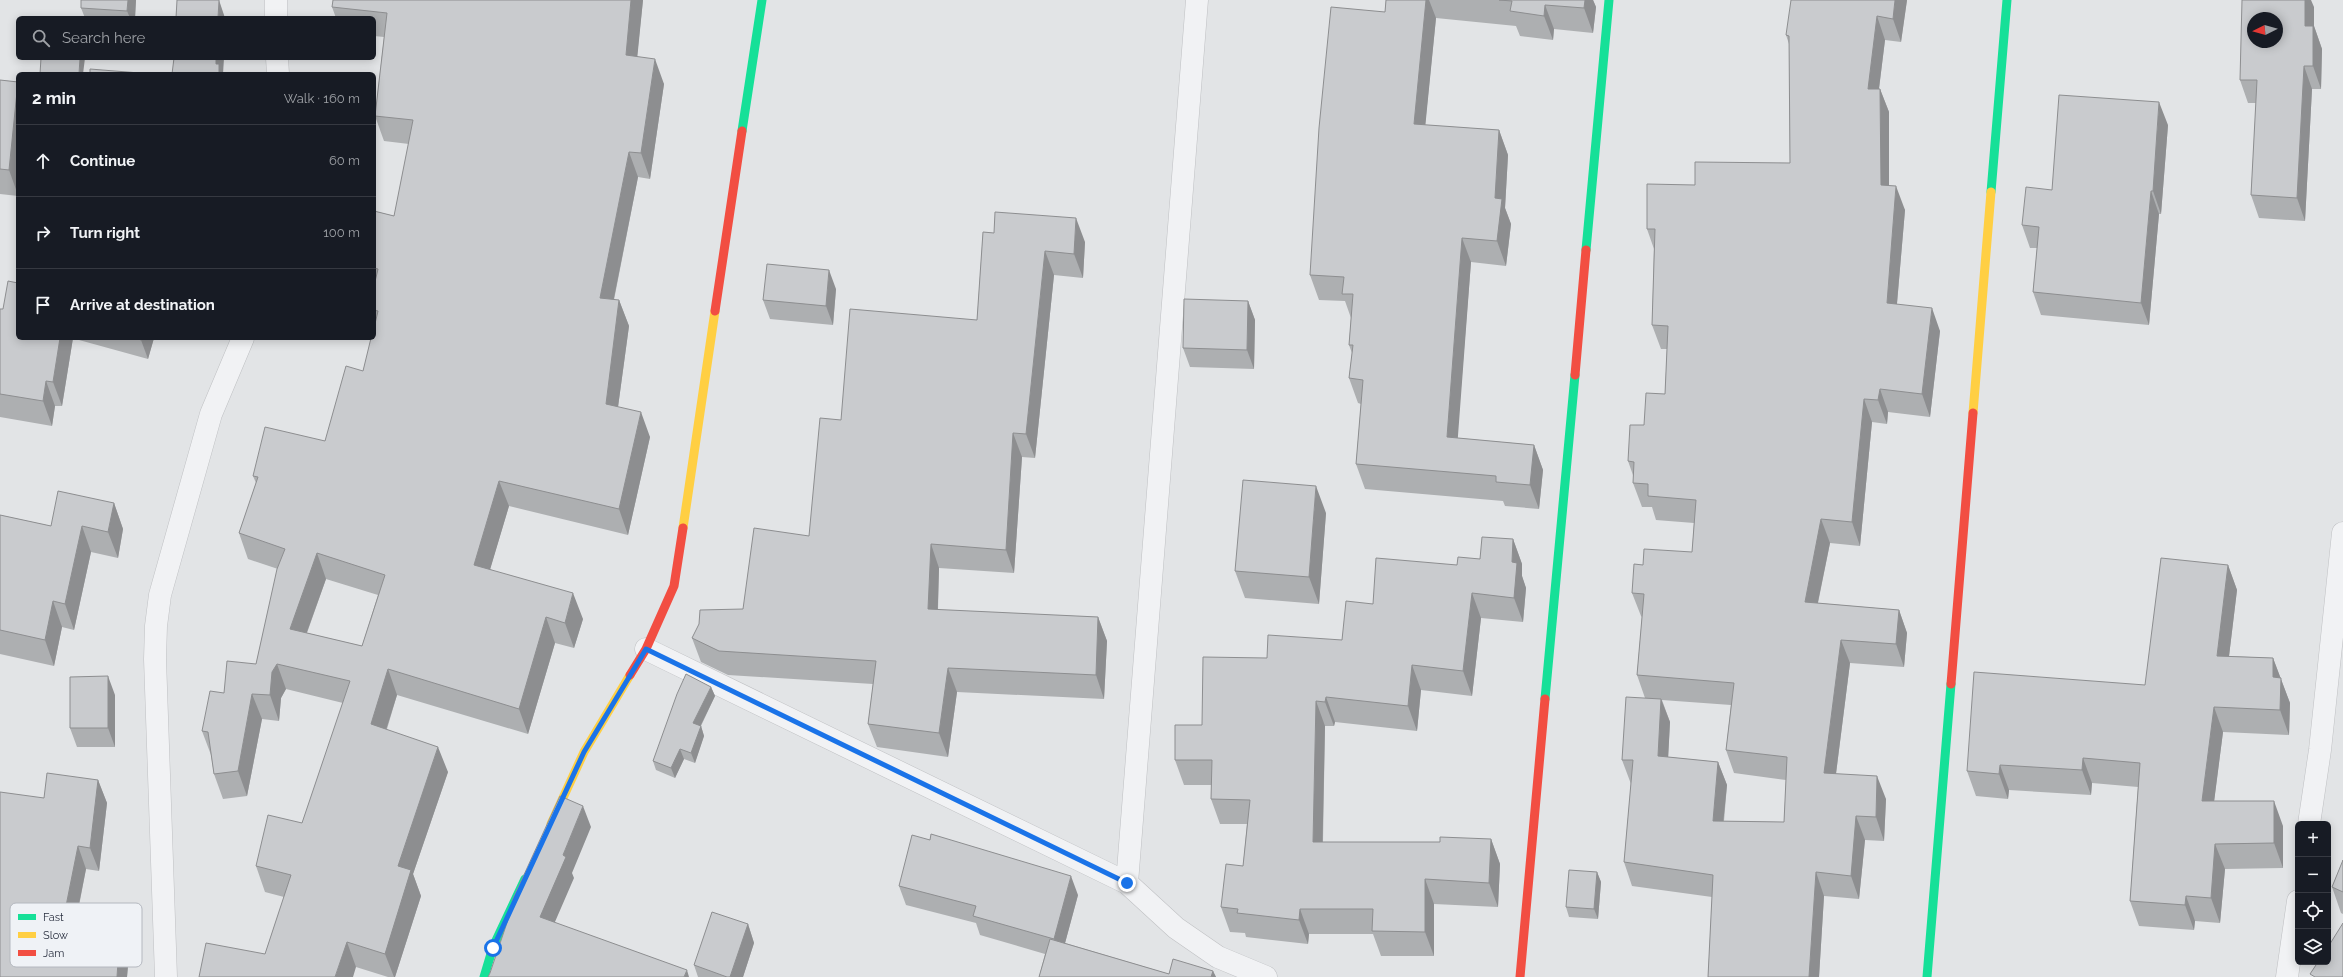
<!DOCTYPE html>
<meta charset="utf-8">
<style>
:root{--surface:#171b24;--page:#20242c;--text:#f1f3f6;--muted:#9ea1a6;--line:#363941}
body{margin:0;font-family:Raleway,sans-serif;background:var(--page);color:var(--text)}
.controls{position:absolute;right:12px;bottom:12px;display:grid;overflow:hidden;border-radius:6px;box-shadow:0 2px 10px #0003}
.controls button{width:36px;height:36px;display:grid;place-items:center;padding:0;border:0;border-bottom:1px solid var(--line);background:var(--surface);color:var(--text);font:20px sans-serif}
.compass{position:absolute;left:2247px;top:12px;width:36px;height:36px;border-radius:50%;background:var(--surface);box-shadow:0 2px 10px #0003;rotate:265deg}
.stop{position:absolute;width:12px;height:12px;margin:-9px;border:3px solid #1a73e8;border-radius:50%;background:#fff}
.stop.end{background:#1a73e8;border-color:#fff;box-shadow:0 1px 4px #0008}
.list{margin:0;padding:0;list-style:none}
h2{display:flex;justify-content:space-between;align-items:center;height:52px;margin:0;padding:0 16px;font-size:17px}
h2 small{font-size:13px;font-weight:400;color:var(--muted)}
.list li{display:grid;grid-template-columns:26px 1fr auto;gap:12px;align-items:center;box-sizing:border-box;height:72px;padding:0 16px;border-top:1px solid var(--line)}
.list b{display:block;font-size:15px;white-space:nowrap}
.list em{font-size:13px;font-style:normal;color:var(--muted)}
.icon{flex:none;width:22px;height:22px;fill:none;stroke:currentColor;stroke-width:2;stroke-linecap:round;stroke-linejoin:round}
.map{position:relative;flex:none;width:2343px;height:977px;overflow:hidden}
.search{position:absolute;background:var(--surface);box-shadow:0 2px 10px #0003;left:16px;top:16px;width:360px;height:44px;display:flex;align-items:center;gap:10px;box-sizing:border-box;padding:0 14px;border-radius:6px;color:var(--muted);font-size:15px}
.panel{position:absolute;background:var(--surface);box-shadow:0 2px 10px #0003;left:16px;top:72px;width:360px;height:268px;border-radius:6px}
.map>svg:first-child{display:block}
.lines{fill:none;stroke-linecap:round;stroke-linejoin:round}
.street-casing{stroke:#bfc0c3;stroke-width:23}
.street{stroke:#f1f2f4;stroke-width:22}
.fast{stroke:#16e098;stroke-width:9}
.slow{stroke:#ffcf43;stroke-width:9}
.jam{stroke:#f24e42;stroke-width:9}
.wall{fill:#adafb1;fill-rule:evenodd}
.shaded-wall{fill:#8d8e90}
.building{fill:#c9cbce;stroke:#8d8e90;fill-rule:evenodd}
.route{stroke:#1a73e8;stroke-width:5}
.key{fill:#eff2f6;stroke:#b4b8bf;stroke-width:1}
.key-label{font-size:11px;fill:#292f3f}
</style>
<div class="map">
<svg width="2343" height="977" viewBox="0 0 2343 977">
<rect width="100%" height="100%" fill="#e2e4e6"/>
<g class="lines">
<g class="street-casing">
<path id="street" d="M276 0V18
M277 58 278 74
M646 649 1127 883 1176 928 1218 957 1266 977
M2309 824 2320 750 2343 533
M1127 883 1197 0
M166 977 155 659 156 626 160 595 211 414 243 338
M2287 977 2298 901"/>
</g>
<use href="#street" class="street"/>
<path class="fast" d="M742 131 762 0
M1991 192 2007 0
M1586 250 1609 0
M1545 699 1575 375
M484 977 493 947 525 879
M1927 977 1951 684"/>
<path class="slow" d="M1973 413 1991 192
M683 528 715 311
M551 824 584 752 630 675"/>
<path class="jam" d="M715 311 742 131
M1575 375 1586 250
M630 675 646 649 674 586 683 528
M1951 684 1973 413
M1520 977 1545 699"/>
</g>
<path class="wall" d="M136 0 135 18H85L81 8Z
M333 0H643L637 56 664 84 650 179 638 177 614 300H619L629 326 618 407 650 437 628 535 509 506 490 569 583 619 574 648 555 643 528 734 397 695 387 729 448 772 413 874 421 896 395 977H388L356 967 265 954 284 897 265 892 256 866 302 823 343 703 286 689 281 698 279 721 262 719 247 796 223 799 214 774 211 755 202 731 224 693 256 664 278 569 248 559 239 533 256 483 253 476 325 441 363 371 375 326 374 324V211L394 216 409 144 384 141 375 116 384 37 374 36V18H336L332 7ZM326 579 378 595 362 646 307 633Z
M1386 0H1593L1596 7 1593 33 1554 29 1553 40 1520 36 1516 26 1436 18 1425 125 1499 130 1508 155 1505 208 1511 224 1506 266 1471 262 1457 438 1534 445 1543 470 1539 509 1505 506 1503 501 1365 489 1356 464 1361 404 1358 403 1349 378 1352 353 1349 345 1351 318 1345 301 1319 300 1310 275 1385 12Z
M1907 0 1901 42 1885 40 1879 89H1880L1889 112V186L1905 210 1897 304 1940 331 1930 417 1888 412 1887 424 1872 422 1860 546 1830 543 1818 603 1899 610 1907 633 1904 667 1850 663 1836 774 1886 799 1884 841 1865 840 1859 899 1824 896 1819 977H1708L1712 897 1632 886 1624 862 1631 784 1622 760 1645 698 1637 675 1642 617 1641 616 1632 593 1643 565 1692 552 1694 523 1656 520 1652 507H1642L1633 483 1634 478 1628 461 1644 425 1665 394 1667 349H1661L1652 325 1654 249 1647 229 1695 185 1790 163 1789 44 1786 35ZM1662 700 1731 705 1726 750 1734 773 1786 780 1784 822 1724 821 1727 785 1718 762 1668 757 1670 722Z
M2314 7V26L2322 49 2321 89H2312L2305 221 2259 218 2251 195 2256 103H2248L2240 80Z
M0 80 18 82V196L0 194Z
M2168 125 2161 214H2159L2149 325 2041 315 2033 292 2037 248H2030L2022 225 2052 190Z
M983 232 1085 242 1083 278 1054 275 1035 458 1022 457 1014 573 939 568 938 610 1098 617 1107 641 1104 699 957 692 948 757 877 747 868 724 873 684 728 675 701 662 692 638 743 609 809 536 841 420 977 320Z
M836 289 833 325 770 319 763 300Z
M1248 301 1255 320 1254 369 1190 367 1183 348Z
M0 309H3L73 338 62 406H55L52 426 0 417Z
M79 338H154L148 359 79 340Z
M114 503 123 529 118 558 91 552 74 630 62 627 54 666 0 654V515L51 526Z
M1326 513 1319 604 1245 598 1235 571Z
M1513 539 1522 564V576L1526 588 1523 622 1481 618 1472 696 1421 690 1417 731 1335 722 1334 726H1325L1323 842H1440L1491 839 1500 864 1498 907 1434 904V956H1381L1373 934H1309L1308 944 1246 937 1245 933 1230 932 1221 907 1243 866 1247 824H1220L1211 799 1212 785H1184L1175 760 1202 725 1267 658 1342 640 1373 604 1457 565 1480 559Z
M2228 565 2237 590 2229 656 2273 658 2290 703 2289 735 2223 732 2214 801 2283 826V868L2225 869 2220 923 2195 921 2194 930 2139 926 2130 901 2138 787 2092 783 2091 795 2009 790 2008 799 1976 796 1967 771 2145 685Z
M711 687 715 696 701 726 704 736 695 763 684 759 675 778 656 770 653 761Z
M115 695V747H77L70 728Z
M98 780 107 803 99 871 86 869 75 927 120 931 129 954 127 977H0L44 798Z
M2343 860V914L2341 913 2332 887Z
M1597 872 1601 882 1598 919 1569 917 1566 907Z
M899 886 1078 895 1065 943 1169 974 1213 971 1216 977H1039L1045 954 980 935 976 923 906 905Z
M748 924 754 943 743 977H698L694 965Z"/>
<path class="shaded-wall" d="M128 0H136L135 18H130L127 11Z
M219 0 225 18H218Z
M631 0H643L635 80 626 55Z
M1426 0H1429L1436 18 1423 149 1414 124Z
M1585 0H1593L1596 7 1593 33 1584 8Z
M1895 0H1907L1901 42 1893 19Z
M2302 0H2311L2314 7V26L2322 49 2321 89 2313 66 2305 26Z
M1545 5 1554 29 1553 40 1544 16Z
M1877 16 1885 40 1876 112 1868 89Z
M80 58H85L83 74H79Z
M216 58H224L223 74H219L216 64Z
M655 59 664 84 650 179 641 153Z
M2304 66 2312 89 2305 221 2297 198Z
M18 82V195L9 170Z
M1880 89 1889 112V208L1881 185Z
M2159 102 2168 125 2161 214 2153 191Z
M1499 130 1508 155 1505 208 1511 224 1506 266 1497 241 1495 198Z
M629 152 638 177 609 323 600 298Z
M1896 186 1905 210 1895 326 1887 303Z
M2151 191 2159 214 2149 325 2141 303Z
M1076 218 1085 242 1083 278 1074 254Z
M1462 238 1471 262 1456 462 1447 437Z
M1045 251 1054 275 1035 458 1026 434Z
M829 270 836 289 833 325 826 306Z
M619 300 629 326 615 429 606 404Z
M1248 301 1255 320 1254 369 1247 350Z
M1932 308 1940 331 1930 417 1922 394Z
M60 338H73L62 406 53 382Z
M142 338H154L148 359 141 340Z
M46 381 55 406 52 426 43 401Z
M1880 389 1888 412 1887 424 1878 400Z
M1864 399 1872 422 1860 546 1852 522Z
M641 412 650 437 628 535 619 509Z
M1013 433 1022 457 1014 573 1006 550Z
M1534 445 1543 470 1539 509 1530 485Z
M499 481 509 506 484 590 474 565Z
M1316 486 1326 513 1319 604 1309 577Z
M114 503 123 529 118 558 108 532Z
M1821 519 1830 543 1813 626 1805 602Z
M82 526 91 552 74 630 65 604Z
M1513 539 1522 564V576L1526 588 1523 622 1514 598 1512 562Z
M931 544 939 568 937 633 928 609Z
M317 553 326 579 299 654 290 629Z
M2228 565 2237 590 2226 681 2217 656Z
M573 593 583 619 574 648 565 623Z
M1472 593 1481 618 1472 696 1463 671Z
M53 601 62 627 54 666 45 640Z
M1899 610 1907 633 1904 667 1896 644Z
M546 617 555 643 528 734 519 709Z
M1098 617 1107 641 1104 699 1096 675Z
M1841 640 1850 663 1833 797 1824 773Z
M2273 658 2290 703 2289 735 2280 710 2273 677Z
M277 664 286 689 281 698 279 721 270 695 272 672Z
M1412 665 1421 690 1417 731 1408 706Z
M948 668 957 692 948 757 939 733Z
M388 669 397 695 380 749 371 724Z
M108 676 115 695V747L108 728Z
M711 687 715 696 697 733 693 723Z
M252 694 262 719 247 796 238 771Z
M1326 697 1335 722 1334 726 1325 702Z
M1661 699 1670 722 1667 780 1658 756Z
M1316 701 1325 726 1322 867 1313 842Z
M2214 707 2223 732 2211 826 2202 801Z
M701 726 704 736 695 763 691 753Z
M438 747 448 772 413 874 421 896 395 977H394L385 954 398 866Z
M680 749 684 759 675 778 671 768Z
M2083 758 2092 783 2091 795 2082 770Z
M1718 762 1727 785 1721 844 1713 821Z
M2000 765 2009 790 2008 799 1999 774Z
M1877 776 1886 799 1884 841 1876 817Z
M98 780 107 803 99 871 90 848Z
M2274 801 2283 826V868L2274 843Z
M583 806 591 827 572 873 574 878 548 938 540 917 563 855Z
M1856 816 1865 840 1859 899 1851 876Z
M1491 839 1500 864 1498 907 1489 883Z
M2215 844 2225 869 2220 923 2211 898Z
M78 846 86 869 70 949 62 926Z
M1597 872 1601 882 1598 919 1594 909Z
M1816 872 1824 896 1819 977H1809Z
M1071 876 1078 895 1061 958 1054 939Z
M1425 879 1434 904V956L1425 932Z
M2186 896 2195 921 2194 930 2185 905Z
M1300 909 1309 934 1308 944 1299 920Z
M748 924 754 943 743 977H730Z
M120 931 129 954 127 977H117Z
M347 942 356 967 353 977H335Z
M687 970 689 977H684Z
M1213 971 1216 977H1211Z"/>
<path class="building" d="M81 0H128L127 11 81 8Z
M177 0H219L218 18H176Z
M333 0H631L626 55 655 59 641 153 629 152 600 298 619 300 606 404 641 412 619 509 499 481 474 565 573 593 565 623 546 617 519 709 388 669 371 724 438 747 398 866 411 870 385 954 347 942 335 977H199L206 943 265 954 291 875 256 866 268 815 302 823 350 681 277 664 272 672 270 695 252 694 238 771 214 774 208 732 202 731 210 691 224 693 227 661 256 664 277 569 285 549 239 533 258 477 253 476 265 427 325 441 346 366 363 371 371 338H374V328L378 311 374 310V286L378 269 374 268V211L394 216 413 120 375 116 387 13 332 7ZM317 553 385 575 362 646 290 629Z
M1386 0H1426L1414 124 1499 130 1495 198 1502 199 1497 241 1462 238 1447 437 1534 445 1530 485 1496 482V476L1356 464 1363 380 1349 378 1353 345H1349L1353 294H1342L1344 277 1310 275 1319 128 1331 7 1385 12Z
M1499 0H1585L1584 8 1545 5 1544 16 1510 11 1512 1Z
M1791 0H1895L1893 19 1877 16 1868 89H1880L1881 185 1896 186 1887 303 1932 308 1922 394 1880 389 1878 400 1864 399 1852 522 1821 519 1805 602 1899 610 1896 644 1841 640 1824 773 1877 776 1876 817 1856 816 1851 876 1816 872 1809 977H1708L1713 875 1624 862 1633 760H1622L1626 697 1661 699 1658 756 1718 762 1713 821 1784 822 1787 757 1726 750 1734 683 1637 675 1644 594 1632 593 1634 564 1643 565 1644 549 1692 552 1696 500 1648 496V484L1633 483 1634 462 1628 461 1630 425H1644L1646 393 1665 394 1668 326 1652 325 1655 229H1647V184L1695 185V162L1790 163 1789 36 1786 35Z
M2242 0H2305V26H2313V66H2304L2297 198 2251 195 2257 80H2240ZM2253 18H2277V42H2253Z
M41 58H80L79 74H40Z
M174 58H216V64H219V74H172Z
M90 69 152 74H90Z
M0 80 18 82 9 170 0 169Z
M2059 95 2159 102 2153 191H2151L2141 303 2033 292 2039 227 2022 225 2026 187 2052 190Z
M995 212 1076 218 1074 254 1045 251 1026 434 1013 433 1006 550 931 544 928 609 1098 617 1096 675 948 668 939 733 868 724 876 661 719 651 692 638 699 624 700 610 743 609 754 528 809 536 820 418 841 420 850 309 977 320 983 232 994 233Z
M767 264 829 270 826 306 763 300Z
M8 281 18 283V338H60L53 382 46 381 43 401 0 394V309H3Z
M1184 299 1248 301 1247 350 1183 348Z
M135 338H142L141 340Z
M1243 480 1316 486 1309 577 1235 571Z
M58 491 114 503 108 532 82 526 65 604 53 601 45 640 0 630V515L51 526Z
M1482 537 1513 539 1512 562 1517 563 1514 598 1472 593 1463 671 1412 665 1408 706 1326 697 1325 702 1316 701 1313 842H1440V837L1491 839 1489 883 1425 879V932L1372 931 1373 909H1300L1299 920 1237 913 1238 909 1221 907 1226 864 1243 866 1250 800 1211 799 1212 760H1175V725H1202L1203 657 1267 658 1268 635 1342 640 1346 601 1373 604 1376 558 1457 565 1458 557 1480 559Z
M2161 558 2228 565 2217 656 2273 658V677L2281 678 2280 710 2214 707 2202 801H2274V843L2215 844 2211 898 2186 896 2185 905 2130 901 2140 763 2083 758 2082 770 2000 765 1999 774 1967 771 1974 672 2145 685Z
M686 674 711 687 693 723 701 726 691 753 680 749 671 768 653 761 677 694Z
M108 676V728H70V677Z
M47 773 98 780 90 848 78 846 62 926 120 931 117 977H0V792L44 798Z
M560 796 583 806 563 855 566 857 540 917 687 970 684 977H488L490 973 514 902 512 901Z
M931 834 1071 876 1054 939 973 916 976 906 899 886 912 835 930 840Z
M2343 860V892L2332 887Z
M1569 870 1597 872 1594 909 1566 907Z
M712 912 748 924 730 977H727L694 965Z
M2343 923V977H2315L2310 974 2318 962H2328V947Z
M1050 939 1169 974 1173 959 1213 971 1211 977H1039Z"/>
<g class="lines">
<path class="route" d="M493 948 584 752 646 649 1127 883"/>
</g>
<rect x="10" y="903" width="132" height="64" rx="6" class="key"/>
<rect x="18" y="914" width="18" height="6" fill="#16e098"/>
<rect x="18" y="932" width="18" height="6" fill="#ffcf43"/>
<rect x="18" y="950" width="18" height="6" fill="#f24e42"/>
<g class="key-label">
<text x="43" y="921">Fast</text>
<text x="43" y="939">Slow</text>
<text x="43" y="957">Jam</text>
</g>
</svg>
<div class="controls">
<button>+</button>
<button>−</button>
<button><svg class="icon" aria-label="locate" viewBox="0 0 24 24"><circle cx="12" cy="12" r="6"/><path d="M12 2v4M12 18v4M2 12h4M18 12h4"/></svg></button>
<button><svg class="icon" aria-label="layers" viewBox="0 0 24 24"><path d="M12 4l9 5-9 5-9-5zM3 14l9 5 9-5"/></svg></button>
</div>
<svg class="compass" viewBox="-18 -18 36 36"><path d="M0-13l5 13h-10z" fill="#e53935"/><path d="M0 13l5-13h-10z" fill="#9ea1a6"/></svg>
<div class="stop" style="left:493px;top:948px"></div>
<div class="stop end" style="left:1127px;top:883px"></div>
<div class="search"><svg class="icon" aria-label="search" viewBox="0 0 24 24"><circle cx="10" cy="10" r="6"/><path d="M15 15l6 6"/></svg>Search here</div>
<section class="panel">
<h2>2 min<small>Walk · 160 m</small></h2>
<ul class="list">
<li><svg class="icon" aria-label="ahead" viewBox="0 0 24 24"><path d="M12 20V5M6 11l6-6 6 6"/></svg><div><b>Continue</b></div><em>60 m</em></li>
<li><svg class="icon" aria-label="right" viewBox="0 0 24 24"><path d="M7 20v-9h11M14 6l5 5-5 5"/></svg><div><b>Turn right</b></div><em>100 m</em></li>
<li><svg class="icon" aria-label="arrive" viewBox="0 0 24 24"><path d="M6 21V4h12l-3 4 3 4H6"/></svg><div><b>Arrive at destination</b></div></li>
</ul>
</section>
</div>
